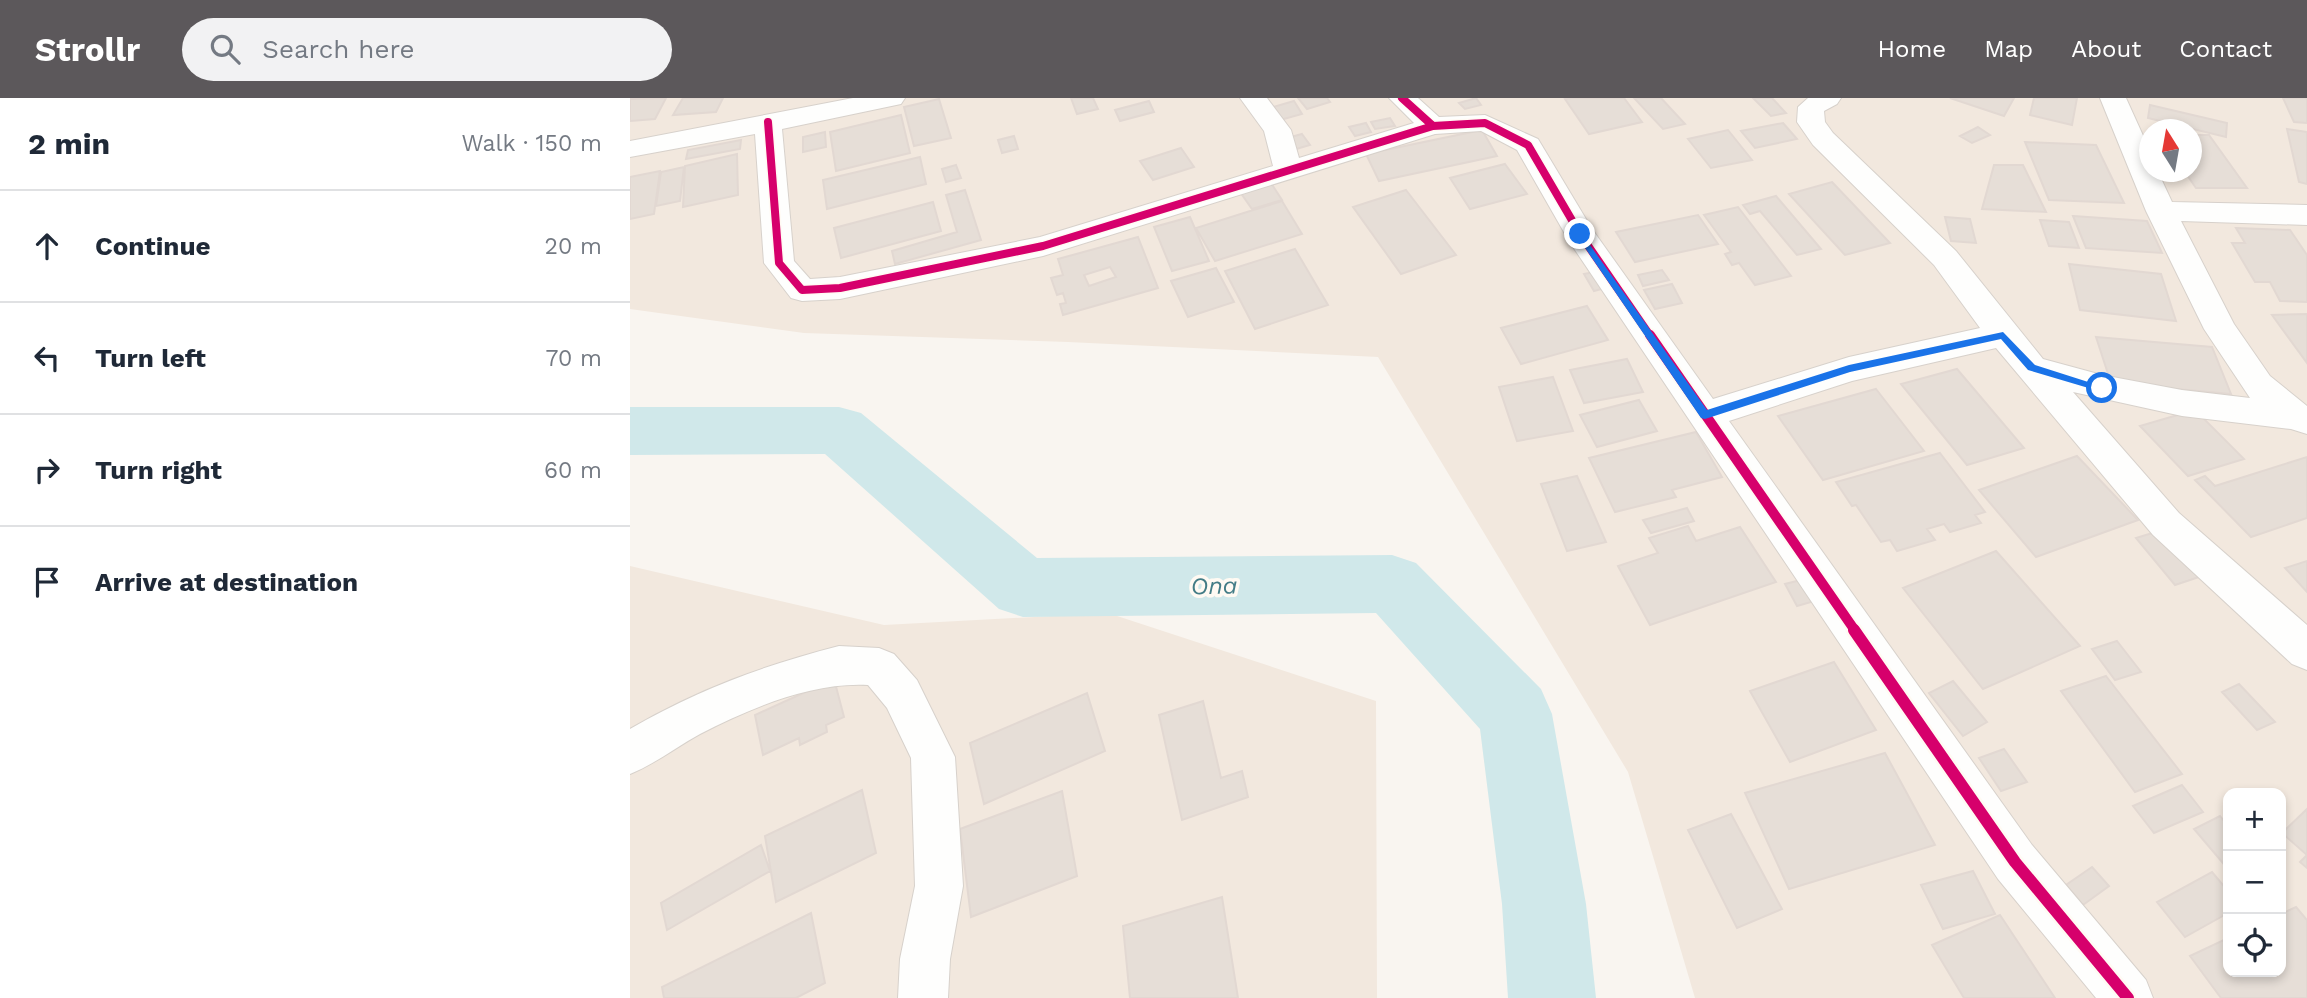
<!DOCTYPE html>
<meta charset="utf-8">
<style>
:root{--surface:#fff;--page:#f2f2f3;--text:#1f2937;--muted:#747a83;--line:#e0e1e3;--accent:#5c585b}
body{margin:0;font-family:"Work Sans",sans-serif;background:var(--page);color:var(--text)}
.controls{position:absolute;right:21px;bottom:21px;display:grid;overflow:hidden;border-radius:14px;box-shadow:0 4px 10px #0003}
.controls button{width:63px;height:63px;display:grid;place-items:center;padding:0;border:0;border-bottom:2px solid var(--line);background:var(--surface);color:var(--text);font:35px sans-serif}
.compass{position:absolute;left:1509px;top:21px;width:63px;height:63px;border-radius:50%;background:var(--surface);box-shadow:0 4px 10px #0003;rotate:349deg}
.stop{position:absolute;width:21px;height:21px;margin:-16px;border:5px solid #1a73e8;border-radius:50%;background:#fff}
.stop.end{background:#1a73e8;border-color:#fff;box-shadow:0 2px 7px #0008}
.list{margin:0;padding:0;list-style:none}
h2{display:flex;justify-content:space-between;align-items:center;height:91px;margin:0;padding:0 28px;font-size:30px}
h2 small{font-size:23px;font-weight:400;color:var(--muted)}
.list li{display:grid;grid-template-columns:46px 1fr auto;gap:21px;align-items:center;box-sizing:border-box;height:112px;padding:0 28px;border-top:2px solid var(--line)}
.list b{display:block;font-size:26px;white-space:nowrap}
.list em{font-size:23px;font-style:normal;color:var(--muted)}
.icon{flex:none;width:38px;height:38px;fill:none;stroke:currentColor;stroke-width:2;stroke-linecap:round;stroke-linejoin:round}
.map{position:relative;flex:none;width:1677px;height:900px;overflow:hidden}
header{display:flex;align-items:center;gap:42px;box-sizing:border-box;height:98px;padding:0 35px;background:var(--accent);color:#fff}
header strong{font-size:33px}
nav{display:flex;gap:38px;margin-inline-start:auto;font-size:24px}
.search{width:490px;height:63px;background:var(--page);display:flex;align-items:center;gap:18px;box-sizing:border-box;padding:0 24px;border-radius:38px;color:var(--muted);font-size:26px}
main{display:flex}
aside{flex:1;background:var(--surface)}
.map>svg:first-child{display:block}
.residential{fill:#f2e8de;fill-rule:evenodd}
.lines{fill:none;stroke-linecap:round;stroke-linejoin:round}
.river{fill:#d0e8ea;fill-rule:evenodd}
.building{fill:#e6ded7;stroke:#e2d8d2;stroke-width:2;fill-rule:evenodd}
.minor-casing{stroke:#d7d1cb;stroke-width:2}
.minor{fill:#fefefd;fill-rule:evenodd}
.cycleway-far2-casing{stroke:#fffaf3;stroke-width:11}
.cycleway-far1-casing{stroke:#fffaf3;stroke-width:14}
.cycleway-casing{stroke:#fffaf3;stroke-width:17}
.cycleway-far2{stroke:#d6006c;stroke-width:8}
.cycleway-far1{stroke:#d6006c;stroke-width:10}
.cycleway{stroke:#d6006c;stroke-width:12}
.route{fill:#1a73e8}
.labels{text-anchor:middle;stroke-width:7;stroke-linejoin:round;paint-order:stroke}
.water-label{font-size:24px;font-style:italic;fill:#437c86;stroke:#fffaf3}
</style>
<header>
<strong>Strollr</strong>
<div class="search"><svg class="icon" aria-label="search" viewBox="0 0 24 24"><circle cx="10" cy="10" r="6"/><path d="M15 15l6 6"/></svg>Search here</div>
<nav><a>Home</a><a>Map</a><a>About</a><a>Contact</a></nav>
</header>
<main>
<aside>
<h2>2 min<small>Walk · 150 m</small></h2>
<ul class="list">
<li><svg class="icon" aria-label="ahead" viewBox="0 0 24 24"><path d="M12 20V5M6 11l6-6 6 6"/></svg><div><b>Continue</b></div><em>20 m</em></li>
<li><svg class="icon" aria-label="left" viewBox="0 0 24 24"><path d="M17 20v-9H6M10 6l-5 5 5 5"/></svg><div><b>Turn left</b></div><em>70 m</em></li>
<li><svg class="icon" aria-label="right" viewBox="0 0 24 24"><path d="M7 20v-9h11M14 6l5 5-5 5"/></svg><div><b>Turn right</b></div><em>60 m</em></li>
<li><svg class="icon" aria-label="arrive" viewBox="0 0 24 24"><path d="M6 21V4h12l-3 4 3 4H6"/></svg><div><b>Arrive at destination</b></div></li>
</ul>
</aside>
<div class="map">
<svg width="1677" height="900" viewBox="0 0 1677 900">
<rect width="100%" height="100%" fill="#f9f5f0"/>
<path class="residential" d="M0 0H1677V900H1065L998 674 748 259 438 244 174 235 0 211ZM1520 32H1562V74H1520ZM1598 695H1651V874H1598Z
M0 468 254 527 478 515 746 603 747 900H0Z"/>
<g class="lines">
<path class="river" d="M0 309H209L231 315 407 460 762 457 786 465 911 591 922 616 956 806 966 900H878L872 806 850 631 746 515 393 519 369 511 195 356 0 357Z"/>
</g>
<path class="building" d="M36 0 25 21 0 23V1Z
M53 0H93L86 14 43 17Z
M441 0H463L468 11 447 16Z
M668 0H697L700 4 677 11Z
M846 0 851 7 835 11 829 5Z
M942 0H994L1012 24 959 36 935 1Z
M1004 0H1031L1055 26 1033 31Z
M1123 0H1142L1156 15 1141 18Z
M1320 0H1384L1374 18Z
M1404 0H1447L1442 27 1400 17Z
M1653 0H1677V25L1664 24Z
M309 1 321 40 284 48 274 9Z
M519 3 524 14 490 23 485 12Z
M664 3 672 16 650 22 643 9Z
M1520 7 1597 25 1596 39 1518 20Z
M271 17 280 55 206 73 200 34Z
M760 20 765 28 745 31 741 24Z
M736 25 741 34 725 38 719 29Z
M1153 25 1167 41 1125 50 1111 33Z
M1348 29 1360 37 1342 45 1330 38Z
M1657 31 1677 34V86L1669 84Z
M852 32 867 58 749 83 736 56Z
M1098 32 1122 62 1081 70 1058 41Z
M195 34 196 49 173 54V39Z
M672 36 680 47 666 51 657 40Z
M1562 37H1579L1617 90H1566L1555 74H1562Z
M384 38 388 51 372 55 368 42Z
M111 42 110 51 56 61 58 52Z
M1395 44 1466 47 1494 105 1419 102Z
M551 50 564 69 523 82 510 63Z
M107 56 108 97 53 109 55 68Z
M290 59 296 86 197 111 193 82Z
M875 66 897 96 840 111 820 80Z
M326 67 331 80 316 84 312 71Z
M1364 67H1393L1416 114 1352 111Z
M54 69 50 103 26 108 31 74Z
M30 73 24 116 0 121V79Z
M639 82 652 102 622 111 608 91Z
M1202 84 1260 145 1215 157 1159 96Z
M335 92 351 142 265 166 262 153 327 134 316 97Z
M776 92 826 157 771 176 723 109Z
M1146 98 1191 151 1167 157 1130 113 1120 116 1113 107Z
M652 103 672 136 585 163 566 130Z
M303 104 311 133 211 160 204 130Z
M1108 109 1161 178 1125 187 1109 165 1102 167 1095 156 1101 154 1074 117Z
M1068 117 1088 146 1005 164 986 134Z
M1443 118 1517 123 1532 155 1456 150Z
M560 119 579 163 542 173 524 129Z
M1315 119 1340 121 1346 145 1321 143Z
M1410 122 1439 124 1449 150 1419 148Z
M1606 130 1660 132 1677 157V204L1650 203 1640 184H1625L1602 145H1615Z
M508 139 528 190 433 217 430 206 436 205 433 195 427 197 421 180 433 177 428 161ZM480 169 486 179 459 188 454 177Z
M665 151 698 207 625 231 595 173Z
M1439 166 1531 176 1546 223 1450 212Z
M586 170 604 204 558 219 541 183Z
M1032 172 1039 182 1013 188 1008 177Z
M969 173 979 189 964 193 954 176Z
M1042 186 1052 205 1025 211 1014 192Z
M957 208 978 242 891 266 871 230Z
M1677 216V265L1642 217Z
M1466 239 1582 249 1601 296 1481 285Z
M997 261 1013 294 954 305 940 272Z
M1327 271 1394 350 1337 367 1271 286Z
M923 279 943 333 887 343 869 289Z
M1246 291 1294 353 1193 382 1148 318Z
M1009 302 1027 333 967 349 950 317Z
M1565 312 1614 361 1558 378 1510 328Z
M1066 334 1092 379 1042 392 1046 399 985 414 959 360Z
M1310 355 1355 414 1345 417 1351 425 1320 434 1314 426 1297 431 1305 442 1267 453 1260 442 1251 444 1226 407 1222 408 1206 384Z
M1447 358 1508 422 1406 459 1349 392Z
M1677 359V420L1621 439 1565 382 1575 378 1585 388Z
M947 378 976 444 937 453 911 386Z
M1057 410 1064 423 1021 435 1013 422Z
M1058 428 1066 443 1110 429 1146 484 1020 527 988 468 1028 455 1019 440Z
M1529 433 1569 479 1545 487 1506 440Z
M1366 453 1450 548 1353 591 1273 490Z
M1677 463V494L1655 470Z
M1175 481 1188 502 1167 508 1155 486Z
M1487 543 1511 574 1485 582 1462 551Z
M1204 564 1246 632 1160 664 1120 593Z
M1476 578 1552 676 1505 694 1431 593Z
M204 581 214 619 196 627 197 634 170 647 169 640 133 657 125 617Z
M1323 583 1357 624 1333 638 1299 595Z
M1609 586 1645 624 1627 632 1592 594Z
M457 595 475 653 354 706 340 645Z
M573 603 591 680 612 673 618 699 552 722 529 617Z
M1374 651 1397 684 1371 693 1349 660Z
M1255 655 1305 747 1159 791 1115 695Z
M1552 687 1573 714 1524 735 1503 708Z
M232 692 246 755 146 804 135 738Z
M432 693 447 778 341 819 330 731Z
M1677 711V770L1670 764 1677 757 1652 735Z
M1101 716 1152 811 1107 830 1058 732Z
M1590 718 1598 728V771L1564 731Z
M131 747 140 773 37 832 31 805Z
M1462 769 1479 788 1453 807 1436 787Z
M1343 773 1365 816 1313 831 1291 787Z
M1582 774 1598 793V815L1555 839 1527 804Z
M592 799 608 900H500L493 828Z
M1666 809 1677 822V900H1591L1560 858 1598 840V874H1651V816Z
M181 815 195 885 166 900H34L32 889Z
M1370 817 1425 900H1334L1302 847Z"/>
<g class="lines">
<g class="minor-casing">
<path id="minor" d="M223 0H275L271 6 152 31 164 163 180 181 210 179 410 139 643 68 634 33 610 0H637L661 32 669 60 784 25 759 0H788L809 19 855 17 908 41 962 131 1083 301 1219 259 1350 230 1304 167 1183 47 1167 24 1168 9 1178 0H1211L1207 6 1194 13 1195 24 1203 35 1326 153 1413 261 1472 277 1552 292 1620 300 1574 231 1516 113 1470 0H1496L1520 53V74H1528L1542 104 1677 107V127L1551 123 1604 226 1640 278 1677 308V336L1661 331 1552 318 1443 294 1549 415 1677 527V572L1662 566 1523 437 1366 250 1222 283 1099 323 1402 747 1516 882 1523 900H1466L1368 781 939 143 887 52 851 33 805 36 413 158 210 201 172 203 161 200 134 165 125 36 0 59V43Z
M209 548 249 550 264 556 287 582 325 659 333 788 320 861 318 900H268L270 861 285 788 281 660 257 610 238 587C181 584 121 610 70 636 46 649 25 666 0 676V631C69 591 132 568 209 548Z"/>
</g>
<use href="#minor" class="minor"/>
<g class="cycleway-far2-casing">
<path id="cycleway-far2" d="M772 0 803 28 855 25 898 47 950 136 1021 239
M138 24 149 165 172 192 210 190 413 148 803 28"/>
</g>
<g class="cycleway-far1-casing">
<path id="cycleway-far1" d="M1020 237 1226 534"/>
</g>
<g class="cycleway-casing">
<path id="cycleway" d="M1224 532 1385 764 1498 900"/>
</g>
<use href="#cycleway-far2" class="cycleway-far2"/>
<use href="#cycleway-far1" class="cycleway-far1"/>
<use href="#cycleway" class="cycleway"/>
</g>
<path class="route" d="M950 133 1077 312 1219 267 1373 234 1405 267 1477 290 1472 294 1398 272 1371 241 1220 274 1075 321 1071 320 947 138 946 136Z"/>
<g class="labels">
<g class="water-label">
<text transform="translate(584 488) rotate(-1)" y="8">Ona</text>
</g>
</g>
</svg>
<div class="controls">
<button>+</button>
<button>−</button>
<button><svg class="icon" aria-label="locate" viewBox="0 0 24 24"><circle cx="12" cy="12" r="6"/><path d="M12 2v4M12 18v4M2 12h4M18 12h4"/></svg></button>
</div>
<svg class="compass" viewBox="-18 -18 36 36"><path d="M0-13l5 13h-10z" fill="#e53935"/><path d="M0 13l5-13h-10z" fill="#747a83"/></svg>
<div class="stop" style="left:1472px;top:290px"></div>
<div class="stop end" style="left:950px;top:136px"></div>
</div>
</main>
